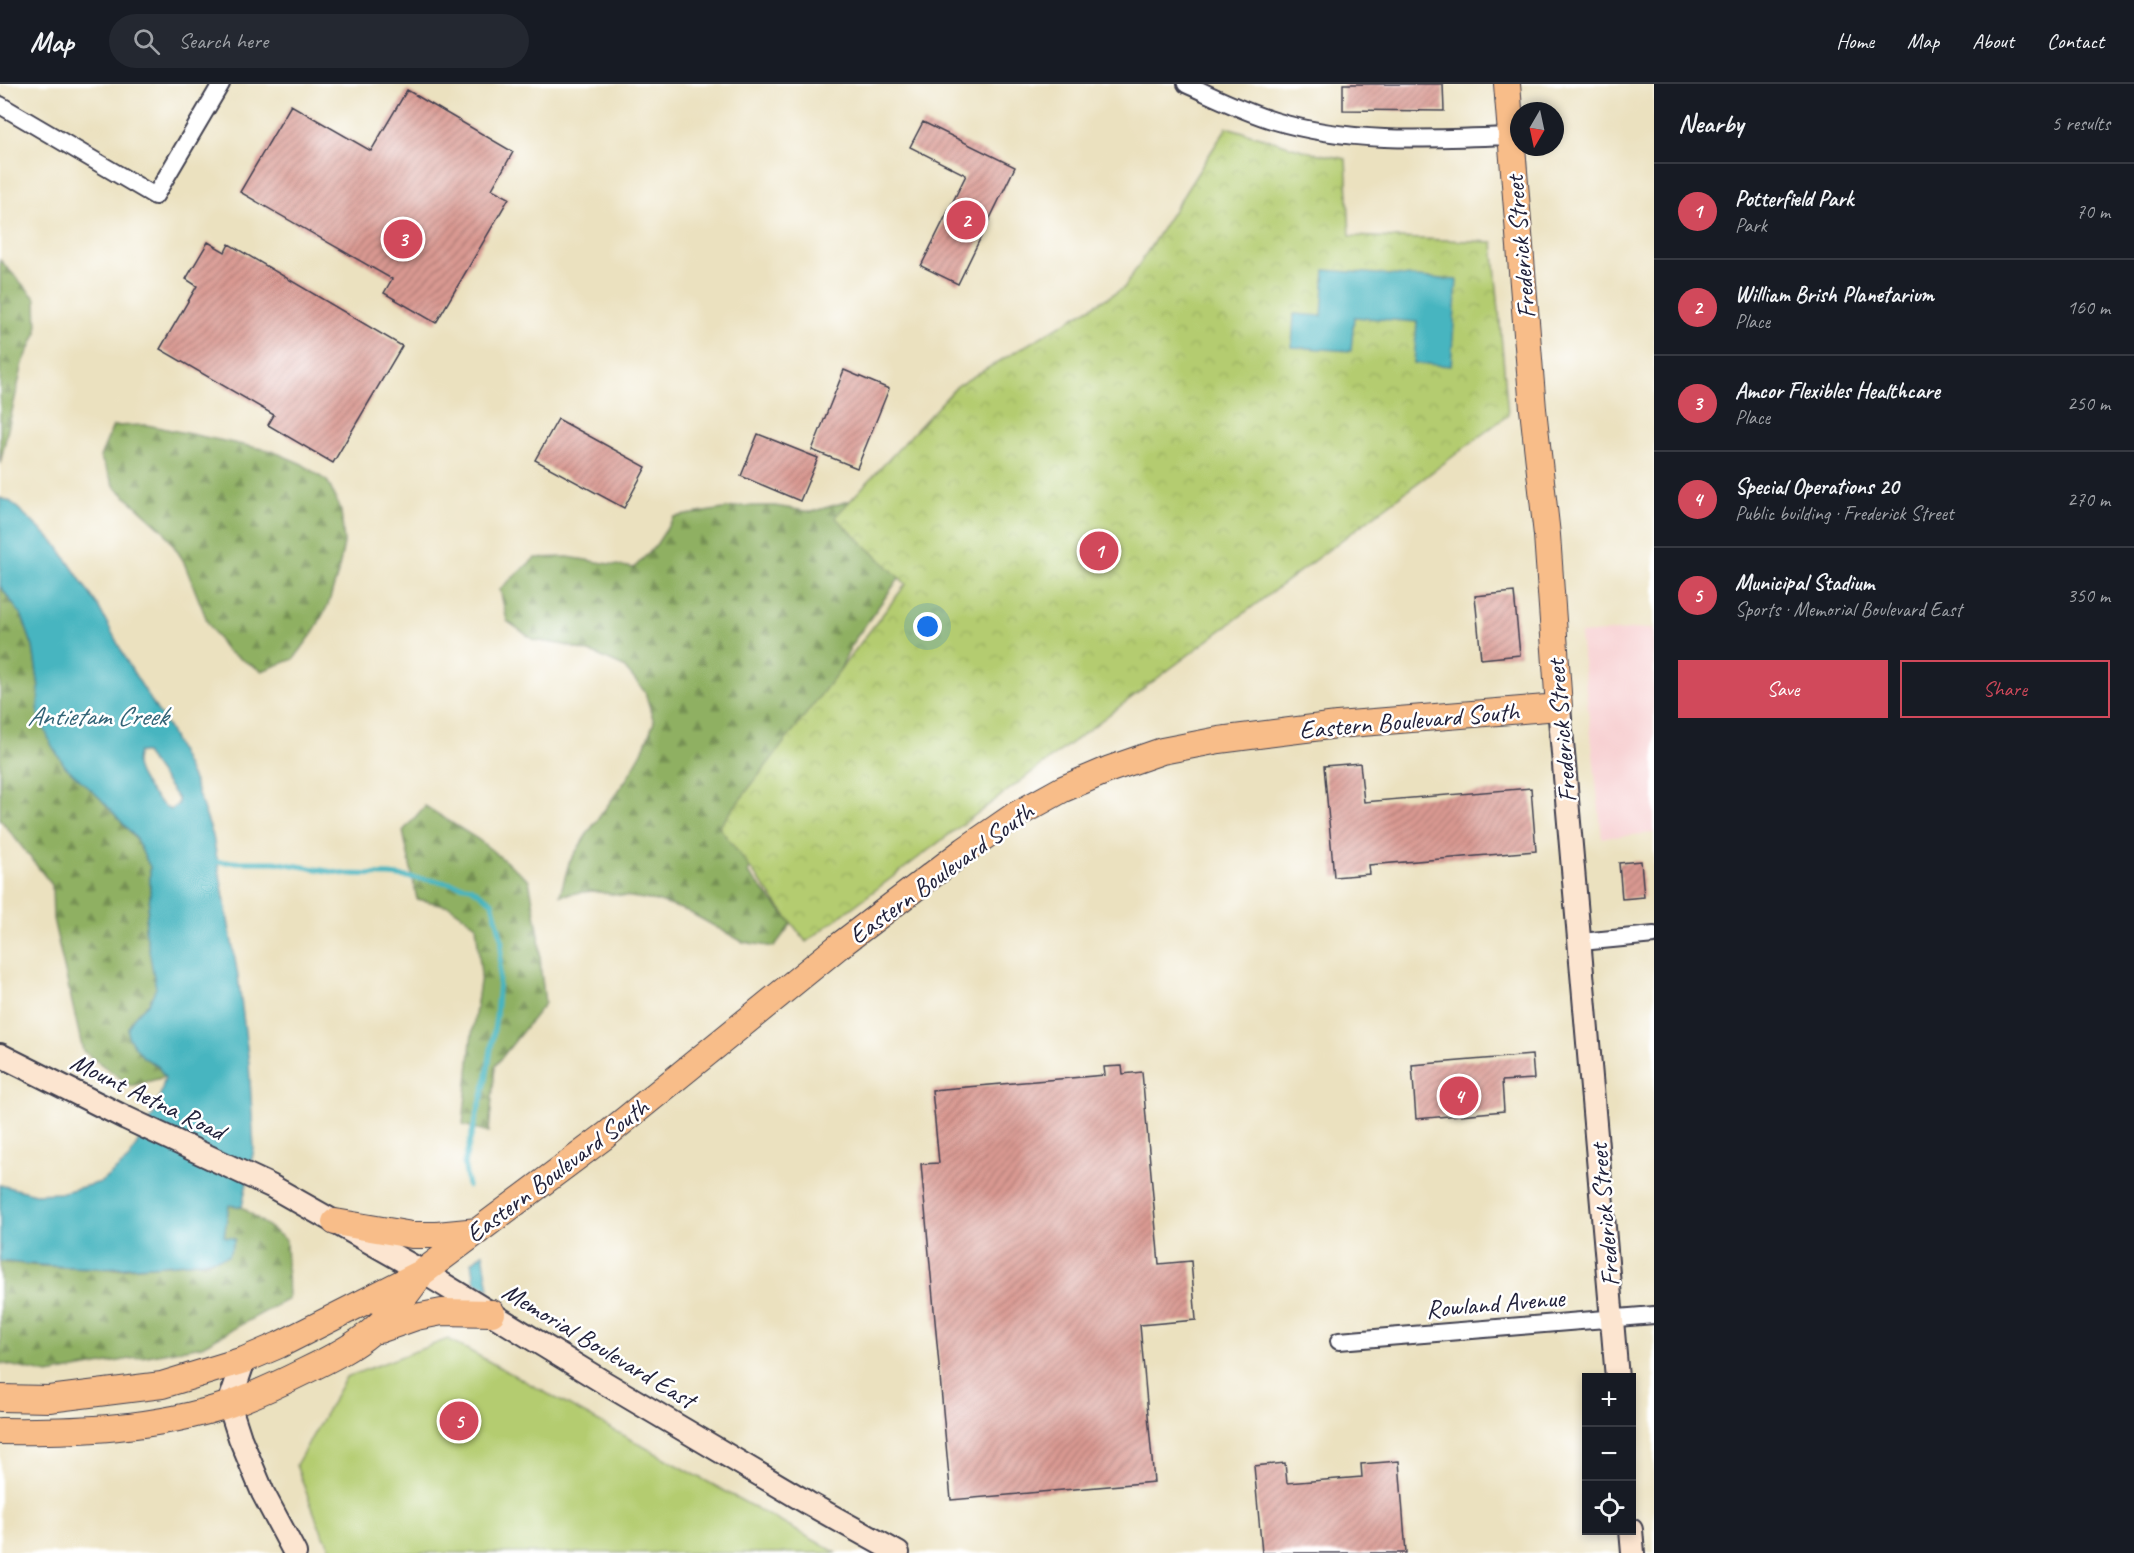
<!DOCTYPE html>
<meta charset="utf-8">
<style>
:root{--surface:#171b24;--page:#242831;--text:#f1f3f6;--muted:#9ea1a6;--line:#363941;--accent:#d1495b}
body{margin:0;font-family:Caveat,sans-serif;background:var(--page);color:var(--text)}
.controls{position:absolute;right:18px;bottom:18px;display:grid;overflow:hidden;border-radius:0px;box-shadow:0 3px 9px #0003}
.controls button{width:54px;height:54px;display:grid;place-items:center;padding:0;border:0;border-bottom:2px solid var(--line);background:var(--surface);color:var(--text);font:30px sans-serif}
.compass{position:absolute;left:1510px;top:18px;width:54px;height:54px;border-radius:50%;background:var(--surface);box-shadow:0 3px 9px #0003;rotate:189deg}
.you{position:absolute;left:928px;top:543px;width:21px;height:21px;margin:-15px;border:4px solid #fff;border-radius:50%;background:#1a73e8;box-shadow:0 0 0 9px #1a73e833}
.badge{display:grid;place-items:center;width:39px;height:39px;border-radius:50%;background:var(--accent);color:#fff;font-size:20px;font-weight:700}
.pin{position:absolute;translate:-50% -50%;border:3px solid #fff;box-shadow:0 2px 6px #0006}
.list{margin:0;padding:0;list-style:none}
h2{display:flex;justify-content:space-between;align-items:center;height:78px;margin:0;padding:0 24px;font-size:26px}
h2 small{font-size:20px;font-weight:400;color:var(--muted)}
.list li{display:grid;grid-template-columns:39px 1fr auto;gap:18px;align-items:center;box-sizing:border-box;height:96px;padding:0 24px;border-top:2px solid var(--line)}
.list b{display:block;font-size:22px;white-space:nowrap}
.list p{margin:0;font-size:20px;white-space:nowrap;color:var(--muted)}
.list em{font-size:20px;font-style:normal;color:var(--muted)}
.actions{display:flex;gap:12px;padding:18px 24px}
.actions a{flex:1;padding:14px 0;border:2px solid var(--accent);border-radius:0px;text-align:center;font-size:21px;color:var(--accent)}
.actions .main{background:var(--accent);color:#fff}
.icon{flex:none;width:33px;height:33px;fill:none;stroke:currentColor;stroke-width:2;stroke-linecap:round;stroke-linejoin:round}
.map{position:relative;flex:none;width:1654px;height:1469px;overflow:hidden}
header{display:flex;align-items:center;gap:36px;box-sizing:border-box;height:84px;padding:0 30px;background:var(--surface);border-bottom:2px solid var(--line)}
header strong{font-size:28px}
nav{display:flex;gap:33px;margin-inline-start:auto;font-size:21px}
.search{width:420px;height:54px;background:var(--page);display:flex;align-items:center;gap:15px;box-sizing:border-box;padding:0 21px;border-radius:33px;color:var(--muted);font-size:22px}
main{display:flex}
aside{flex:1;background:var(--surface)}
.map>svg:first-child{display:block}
.built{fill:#f7cfd0}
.green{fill:#b4cc70;stroke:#6b7756;stroke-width:1.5}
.forest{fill:url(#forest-firs);stroke:#58694e;stroke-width:1.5}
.park{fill:url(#park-crowns);stroke:#6b7756;stroke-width:1.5}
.water{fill:#47b5c0;stroke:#346c7e;stroke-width:1.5;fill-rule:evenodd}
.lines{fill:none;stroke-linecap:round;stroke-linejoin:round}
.stream{stroke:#47b5c0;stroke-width:5}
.building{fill:url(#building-hatch)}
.street-casing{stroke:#403f4f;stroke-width:20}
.secondary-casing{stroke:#403f4f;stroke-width:26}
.primary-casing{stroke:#403f4f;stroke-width:28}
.street{stroke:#fff;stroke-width:16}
.secondary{stroke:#fce5d0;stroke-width:22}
.primary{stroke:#f8bd89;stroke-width:26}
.labels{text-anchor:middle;stroke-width:5;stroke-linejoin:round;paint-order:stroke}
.street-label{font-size:26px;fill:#22223b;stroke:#fff}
.water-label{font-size:27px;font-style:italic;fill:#336477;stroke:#fff}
</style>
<header>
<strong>Map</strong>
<div class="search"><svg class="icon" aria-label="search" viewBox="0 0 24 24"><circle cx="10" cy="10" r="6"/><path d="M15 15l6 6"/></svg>Search here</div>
<nav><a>Home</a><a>Map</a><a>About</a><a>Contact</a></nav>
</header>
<main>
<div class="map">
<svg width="1654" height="1469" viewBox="0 0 1654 1469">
<defs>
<pattern id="forest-firs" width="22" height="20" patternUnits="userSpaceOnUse" patternTransform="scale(1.5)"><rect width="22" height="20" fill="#8fb062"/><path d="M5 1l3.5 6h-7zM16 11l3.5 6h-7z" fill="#748f52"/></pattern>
<pattern id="park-crowns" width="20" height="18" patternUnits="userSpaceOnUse" patternTransform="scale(1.5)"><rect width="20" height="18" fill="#b4cc70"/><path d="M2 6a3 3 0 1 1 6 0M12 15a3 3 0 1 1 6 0" fill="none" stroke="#9aaf62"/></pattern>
<pattern id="building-hatch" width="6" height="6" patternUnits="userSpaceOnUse" patternTransform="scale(1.5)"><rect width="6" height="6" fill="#d99991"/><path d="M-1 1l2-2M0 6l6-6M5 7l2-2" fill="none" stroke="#b07c78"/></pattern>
</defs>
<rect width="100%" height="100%" fill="#fff"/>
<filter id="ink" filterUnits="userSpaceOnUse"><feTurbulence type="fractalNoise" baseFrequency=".0167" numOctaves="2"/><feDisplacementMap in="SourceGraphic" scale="12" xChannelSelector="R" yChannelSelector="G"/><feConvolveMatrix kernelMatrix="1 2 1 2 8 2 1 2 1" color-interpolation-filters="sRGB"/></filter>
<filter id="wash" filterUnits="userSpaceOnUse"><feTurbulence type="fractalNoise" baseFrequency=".008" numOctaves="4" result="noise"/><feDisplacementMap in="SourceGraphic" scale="24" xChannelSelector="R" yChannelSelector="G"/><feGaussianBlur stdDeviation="1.35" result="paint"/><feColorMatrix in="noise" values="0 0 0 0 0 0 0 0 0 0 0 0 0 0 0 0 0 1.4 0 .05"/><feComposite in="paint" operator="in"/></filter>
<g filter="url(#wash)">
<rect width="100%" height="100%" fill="#ebe1bf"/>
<path class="built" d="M1654 544V749L1602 754 1580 550Z"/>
<path class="green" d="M448 1255 837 1469H333L319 1442 296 1381 346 1293Z"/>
<path class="forest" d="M0 176 36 215 37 248 23 279 0 380Z
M147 341 272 367 302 380 328 398 341 427 344 459 338 489 328 521 313 549 294 575 262 587 226 567 208 539 183 476 164 447 115 403 100 373 113 342Z
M938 391 928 454 853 558 768 740 748 789 792 839 774 863 743 858 687 827 657 817 592 807 560 811 569 779 587 750 626 696 642 668 654 638 645 608 624 583 595 570 565 561 534 556 507 537 500 505 535 474 568 473 634 484 656 461 674 433 742 422H775L811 428Z
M0 502 22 532 33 563 39 603 38 630 65 682 100 714 135 753 150 783V813L145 844 157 904 149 919 134 933 128 944 143 973 158 982 165 993 131 1002 83 967 53 835 52 801 0 735Z
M425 722 479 756 529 796 539 851 541 887 545 919 495 982 489 1048 463 1041 471 957 481 891 476 841 449 822 417 815 403 747Z
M229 1121 242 1123 286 1156 288 1215 202 1262 48 1290 0 1279V1177L41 1182 115 1185 211 1177 234 1155 224 1153Z"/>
<path class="park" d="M1227 43 1309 68 1346 75 1350 152 1493 158 1508 331 806 858 719 743 906 500 835 433 957 302 1124 204Z"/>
<path class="water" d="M1325 186 1457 196 1451 282 1414 279 1417 238 1354 233 1351 267 1292 263 1294 230 1322 232Z
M0 414 11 418 57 461 98 522 130 583 169 645 194 698 213 752 238 892 249 979 254 1065 242 1123 229 1121 224 1152 235 1155 228 1172C207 1178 185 1179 163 1181 107 1186 55 1184 0 1177V1101L35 1110 60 1109 101 1098 128 1076 156 1026 165 994 158 982 143 973 128 953V944L134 933 149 919 156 904 145 844 150 813V783L135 753 100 714 65 682 52 662 38 630 39 603 33 563 22 532 0 502ZM138 668 145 669 178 715V720L170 726C158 719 135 692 136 678 136 674 137 671 138 668Z
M483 1169 489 1205 475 1198 472 1178Z"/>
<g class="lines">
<path class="stream" d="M210 778H275L345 790 390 791 431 796 471 803 492 818 502 856 496 933 486 997 464 1079 468 1102"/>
</g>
<g id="blocks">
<path class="building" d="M1343 0H1443L1444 27 1343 26Z
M407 6 513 68 492 105 509 114 436 239 384 209 392 195 240 108 291 21 371 67Z
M923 38 1015 83 958 200 921 182 966 91 910 63Z
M208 158 225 168 229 160 402 262 333 379 268 341 274 331 160 265 197 202 186 195Z
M844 286 889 305 857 384 812 366Z
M558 335 646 383 624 424 535 376Z
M758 350 818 374 800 417 741 392Z
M1514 508 1520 571 1481 575 1475 512Z
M1360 679 1364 718 1531 704 1536 767 1369 781 1370 790 1334 793 1324 682Z
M1641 777 1644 813 1622 815 1619 779Z
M1532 971 1534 995 1502 997 1504 1027 1416 1035 1412 981Z
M1122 982 1123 990 1142 988 1159 1180 1191 1177 1196 1236 1140 1241 1154 1398 951 1416 921 1080 939 1079 932 1006 1105 991 1104 983Z
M1399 1377 1406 1469H1262L1254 1382 1285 1379 1287 1399 1362 1393 1361 1380Z"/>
</g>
</g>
<g filter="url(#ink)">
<use href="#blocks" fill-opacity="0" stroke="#403f4f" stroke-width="1.5"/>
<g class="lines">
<g class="street-casing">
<path id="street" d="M1186 0C1215 13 1244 28 1275 37 1352 60 1432 55 1511 52
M0 21 155 112 221 0
M1581 858 1654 851
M1339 1257 1654 1231"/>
</g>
<g class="secondary-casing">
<path id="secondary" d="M1559 623 1617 1294
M0 971 126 1034 271 1102 423 1188 605 1299 808 1419 898 1469
M244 1276 229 1320 240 1354 263 1409 295 1469
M1631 1446 1633 1469"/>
</g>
<g class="primary-casing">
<path id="primary" d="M335 1138 412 1151H437L478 1147
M379 1246 416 1233 442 1228 492 1229
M0 1314 49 1315 162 1301 244 1276 279 1261 423 1188 605 1052 839 862 965 766 1014 732 1063 705 1110 685 1162 667 1219 656 1337 641 1559 623 1547 451 1533 325 1507 0
M0 1347C76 1348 157 1345 230 1320 255 1311 281 1299 305 1287 328 1276 352 1264 371 1248 390 1232 405 1213 419 1193"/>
</g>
<use href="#street" class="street"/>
<use href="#secondary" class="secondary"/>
<use href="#primary" class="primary"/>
</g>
</g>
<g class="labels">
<g class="street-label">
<text transform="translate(1520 163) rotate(-95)" y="9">Frederick Street</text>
<text transform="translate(1409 636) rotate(-5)" y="9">Eastern Boulevard South</text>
<text transform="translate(1561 647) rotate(-95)" y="9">Frederick Street</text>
<text transform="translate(941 789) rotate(-36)" y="9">Eastern Boulevard South</text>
<text transform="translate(148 1012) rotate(26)" y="9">Mount Aetna Road</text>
<text transform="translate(557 1086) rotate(-37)" y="9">Eastern Boulevard South</text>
<text transform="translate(1604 1131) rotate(-95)" y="9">Frederick Street</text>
<text transform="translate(1495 1219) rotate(-5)" y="9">Rowland Avenue</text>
<text transform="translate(599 1261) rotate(31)" y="9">Memorial Boulevard East</text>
</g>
<g class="water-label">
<text x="97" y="641">Antietam Creek</text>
</g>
</g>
</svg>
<div class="controls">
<button>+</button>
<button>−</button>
<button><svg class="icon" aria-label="locate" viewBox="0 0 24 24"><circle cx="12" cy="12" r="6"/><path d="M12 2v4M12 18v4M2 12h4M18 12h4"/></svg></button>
</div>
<svg class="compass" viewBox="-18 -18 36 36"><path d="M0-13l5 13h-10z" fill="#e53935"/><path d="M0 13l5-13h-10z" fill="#9ea1a6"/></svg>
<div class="you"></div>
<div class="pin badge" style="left:1099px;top:467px">1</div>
<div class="pin badge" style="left:966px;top:136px">2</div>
<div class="pin badge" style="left:403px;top:155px">3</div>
<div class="pin badge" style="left:1459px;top:1012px">4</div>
<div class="pin badge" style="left:459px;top:1337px">5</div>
</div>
<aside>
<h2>Nearby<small>5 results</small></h2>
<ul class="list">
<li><span class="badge">1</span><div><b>Potterfield Park</b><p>Park</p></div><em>70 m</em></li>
<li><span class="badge">2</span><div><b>William Brish Planetarium</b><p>Place</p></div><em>160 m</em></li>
<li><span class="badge">3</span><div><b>Amcor Flexibles Healthcare</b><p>Place</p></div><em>250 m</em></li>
<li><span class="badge">4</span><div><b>Special Operations 20</b><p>Public building · Frederick Street</p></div><em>270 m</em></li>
<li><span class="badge">5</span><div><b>Municipal Stadium</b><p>Sports · Memorial Boulevard East</p></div><em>350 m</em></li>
</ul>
<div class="actions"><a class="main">Save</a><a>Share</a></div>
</aside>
</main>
